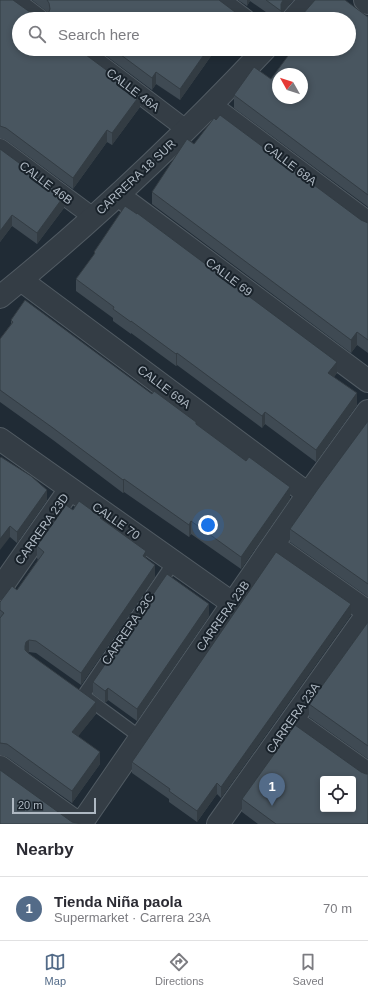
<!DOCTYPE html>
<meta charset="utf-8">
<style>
:root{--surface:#fff;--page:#f2f2f3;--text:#2b2b33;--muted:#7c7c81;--line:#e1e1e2;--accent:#536b88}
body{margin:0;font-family:Helvetica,sans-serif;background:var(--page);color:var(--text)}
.controls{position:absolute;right:12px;bottom:12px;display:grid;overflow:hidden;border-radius:4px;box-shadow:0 2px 6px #0003}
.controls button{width:36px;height:36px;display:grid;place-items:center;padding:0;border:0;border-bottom:1px solid var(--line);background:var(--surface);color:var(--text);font:20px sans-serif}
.compass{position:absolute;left:272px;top:68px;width:36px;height:36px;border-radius:50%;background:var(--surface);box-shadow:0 2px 6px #0003;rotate:309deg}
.scale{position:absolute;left:12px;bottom:10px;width:84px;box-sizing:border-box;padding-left:4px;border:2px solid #aeb8c2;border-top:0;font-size:11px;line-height:14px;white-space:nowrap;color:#aeb8c2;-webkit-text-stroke:3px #19222a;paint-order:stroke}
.you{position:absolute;left:208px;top:525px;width:14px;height:14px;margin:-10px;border:3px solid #fff;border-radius:50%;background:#1a73e8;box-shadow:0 0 0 6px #1a73e833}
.badge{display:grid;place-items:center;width:26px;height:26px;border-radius:50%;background:var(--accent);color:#fff;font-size:13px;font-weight:700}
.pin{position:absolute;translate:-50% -33px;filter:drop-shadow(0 1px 2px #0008)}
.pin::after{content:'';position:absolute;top:21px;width:14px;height:12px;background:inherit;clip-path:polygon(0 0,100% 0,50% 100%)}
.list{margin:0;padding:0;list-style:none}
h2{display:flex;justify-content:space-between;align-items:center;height:52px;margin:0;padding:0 16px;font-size:17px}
h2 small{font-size:13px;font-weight:400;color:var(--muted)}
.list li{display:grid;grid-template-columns:26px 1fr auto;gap:12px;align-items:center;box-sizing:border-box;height:64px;padding:0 16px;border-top:1px solid var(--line)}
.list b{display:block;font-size:15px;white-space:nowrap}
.list p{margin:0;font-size:13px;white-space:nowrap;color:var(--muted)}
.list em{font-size:13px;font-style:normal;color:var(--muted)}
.icon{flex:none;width:22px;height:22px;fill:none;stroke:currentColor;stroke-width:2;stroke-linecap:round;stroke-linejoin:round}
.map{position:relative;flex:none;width:368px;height:824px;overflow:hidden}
.search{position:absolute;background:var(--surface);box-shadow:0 2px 6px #0003;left:12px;right:12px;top:12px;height:44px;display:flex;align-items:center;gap:10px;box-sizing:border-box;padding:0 14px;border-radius:22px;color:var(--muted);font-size:15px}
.sheet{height:116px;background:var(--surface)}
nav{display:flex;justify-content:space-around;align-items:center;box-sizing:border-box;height:56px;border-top:1px solid var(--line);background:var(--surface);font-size:11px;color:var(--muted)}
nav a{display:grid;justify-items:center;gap:2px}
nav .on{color:var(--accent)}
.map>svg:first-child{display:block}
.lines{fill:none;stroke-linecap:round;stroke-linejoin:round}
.service-casing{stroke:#515b63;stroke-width:14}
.pedestrian-casing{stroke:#515b63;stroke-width:20}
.minor-casing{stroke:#515b63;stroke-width:24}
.service{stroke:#343d45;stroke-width:12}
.pedestrian{stroke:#343d45;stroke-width:18}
.minor{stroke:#343d45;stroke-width:22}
.wall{fill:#3f4a53}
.shaded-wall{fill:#333c43}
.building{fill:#495660;stroke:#333c43;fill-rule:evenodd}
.labels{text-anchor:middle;stroke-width:4;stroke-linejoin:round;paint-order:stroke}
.street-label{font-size:12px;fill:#aeb8c2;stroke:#19222a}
</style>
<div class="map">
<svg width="368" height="824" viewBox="0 0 368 824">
<rect width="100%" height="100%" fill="#202b35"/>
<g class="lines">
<g class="service-casing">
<path id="service" d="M83 695 140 737
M83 696 174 562"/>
</g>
<g class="pedestrian-casing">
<path id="pedestrian" d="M15 0 40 19
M221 0 246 19
M80 49 187 130
M0 148 93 217"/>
</g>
<g class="minor-casing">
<path id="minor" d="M365 0 368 3
M293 19 310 0
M211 106 368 223
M118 195 368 381
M21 280 308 494
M0 297C94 221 182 137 265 49
M0 439 232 603
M273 545 368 612
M0 589 70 489
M292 720 368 774
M0 767 79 824
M81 824 308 494 368 411
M218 824 368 613"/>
</g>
<use href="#service" class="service"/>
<use href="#pedestrian" class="pedestrian"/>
<use href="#minor" class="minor"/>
</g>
<path class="wall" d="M0 0 39 18 44 17 48 13 46 11 32 0H219L235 19H19L140 107 112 145 107 142 73 189 6 140 0 138Z
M238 0H293L284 11 281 15V19H276L250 1 247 6Z
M368 17V207L234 108V95L271 79 349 19H293Z
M97 49H216L180 100 156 84 152 90Z
M194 144 361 220 368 223V353L357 345 351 353 152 204V192Z
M0 149 64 208 37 244 12 226 0 242Z
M94 252 337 373 334 377 357 405 316 462 265 424 262 428 177 365 176 366 131 333V334L113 321V318L76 291V279L94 256Z
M11 320 152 394 196 424 290 499 241 569 191 534 189 537 124 492 123 493 53 440 0 402V339L11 324Z
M368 421V597L290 542V529Z
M0 458 47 500 17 543 10 537Z
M73 510 101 519 146 558 155 577 81 685 36 653 29 652 28 653 96 714 78 736 100 764 72 803 7 757 0 755V602L17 590 38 560 37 558V546Z
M351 615 221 798 217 794 197 822 169 802V799L132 773V762Z
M209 616 137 721 108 700 105 703 93 694V682Z
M368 622V759L309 717V704Z
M361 772 366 774 368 824H258L242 812V799Z"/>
<path class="shaded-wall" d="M247 0H250V1L247 6Z
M283 0H293L284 11 281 15V4Z
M235 12V19H229Z
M208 49H216L180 100V89Z
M156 72V84L152 90V78Z
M140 95V107L112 145V133Z
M107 130V142L73 189V178Z
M64 196V208L37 244V233Z
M12 215V226L0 242V231Z
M357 332V345L351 353V340Z
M177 353V365L176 366V354Z
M337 362V373L328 385V373Z
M357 393V405L316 462V450Z
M265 412V424L262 428V416Z
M124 479V492L123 493V480Z
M290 487V499L241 569V557Z
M47 490V500L17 543V532Z
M191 521V534L189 537V525Z
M10 526V537L0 550V539Z
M146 551V563L143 556Z
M155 565V577L81 685V673Z
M209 604V616L137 721V709Z
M351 604V615L221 798V787Z
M29 640V652L26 654 25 646 26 642Z
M108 688V700L105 703V691Z
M96 702V714L72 744V732Z
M100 752V764L72 803V791Z
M217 783V794L197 822V811Z"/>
<path class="building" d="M0 0H13L34 15 39 18 44 17 48 14 50 9 49 3 47 0H219L235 12 229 19H19V49H78L140 95 112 133 107 130 73 178 6 128 0 126Z
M266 0H283L281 4V11Z
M315 0H345L368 17V195L234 95 254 67 271 79 293 49H349V19H293L297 18 302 15ZM278 74H302V98H278Z
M113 49H208L180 89 156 72 152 78Z
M220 115 361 220 368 223V340L357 332 351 340 152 192 187 139 194 144 214 118 216 120Z
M0 149 64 196 37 233 12 215 0 231Z
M125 206 137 214V213L337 362 328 373 357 393 316 450 265 412 262 416 177 353 176 354 131 321V322L113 309 114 307 76 279 95 253 94 252Z
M25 300 152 394 154 391 196 422V424L246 461 249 457 290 487 241 557 191 521 189 525 124 479 123 480 53 428 0 390V339L13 322 11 320Z
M368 421V584L290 529 318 489Z
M1 457 31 476 47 490 17 532 10 526 0 539V458Z
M79 501 101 517 100 518 146 551 143 556 155 565 81 673 36 641 29 640 26 642 25 646V650L28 653 96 702 72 732 100 752 72 791 7 744 0 743V618L4 613 0 610V602L12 586 17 590 44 552 37 546 66 505 73 510Z
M276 552 351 604 221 787 217 783 197 811 169 791 170 789 132 762Z
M167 574 209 604 137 709 108 688 105 691 93 682Z
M368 622V746L309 704Z
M295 725 361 772 366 774H368V824H276L242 799ZM323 779H353V809H323Z
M0 770 72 822 81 824H0Z"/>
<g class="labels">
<g class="street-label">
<text transform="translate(133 90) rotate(37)" y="4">CALLE 46A</text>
<text transform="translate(290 164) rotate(37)" y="4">CALLE 68A</text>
<text transform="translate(136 177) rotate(-43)" y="4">CARRERA 18 SUR</text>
<text transform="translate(46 183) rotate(37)" y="4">CALLE 46B</text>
<text transform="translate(229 277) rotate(37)" y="4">CALLE 69</text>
<text transform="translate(164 387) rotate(37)" y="4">CALLE 69A</text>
<text transform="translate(116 521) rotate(35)" y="4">CALLE 70</text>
<text transform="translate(42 529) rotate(-55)" y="4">CARRERA 23D</text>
<text transform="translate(223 616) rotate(-55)" y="4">CARRERA 23B</text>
<text transform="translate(128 629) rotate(-56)" y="4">CARRERA 23C</text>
<text transform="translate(293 718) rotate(-55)" y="4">CARRERA 23A</text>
</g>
</g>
</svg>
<div class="controls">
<button><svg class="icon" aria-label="locate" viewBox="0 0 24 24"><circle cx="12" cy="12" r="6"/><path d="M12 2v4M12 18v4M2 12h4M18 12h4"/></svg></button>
</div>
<svg class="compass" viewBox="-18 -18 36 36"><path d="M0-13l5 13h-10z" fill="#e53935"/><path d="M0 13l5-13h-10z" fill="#7c7c81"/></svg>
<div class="scale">20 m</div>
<div class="you"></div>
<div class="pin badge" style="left:272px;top:806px">1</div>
<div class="search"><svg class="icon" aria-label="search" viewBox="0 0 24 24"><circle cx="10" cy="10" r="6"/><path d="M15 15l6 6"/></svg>Search here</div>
</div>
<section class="sheet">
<h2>Nearby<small></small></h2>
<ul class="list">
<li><span class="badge">1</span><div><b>Tienda Niña paola</b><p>Supermarket · Carrera 23A</p></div><em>70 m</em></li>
</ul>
</section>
<nav>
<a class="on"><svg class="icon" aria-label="map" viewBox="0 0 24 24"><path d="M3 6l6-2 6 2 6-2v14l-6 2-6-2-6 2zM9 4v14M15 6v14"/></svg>Map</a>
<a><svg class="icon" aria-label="directions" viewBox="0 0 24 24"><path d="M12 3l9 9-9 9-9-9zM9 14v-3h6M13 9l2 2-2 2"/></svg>Directions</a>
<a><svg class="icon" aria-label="saved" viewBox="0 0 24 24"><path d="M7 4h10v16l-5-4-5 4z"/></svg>Saved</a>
</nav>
